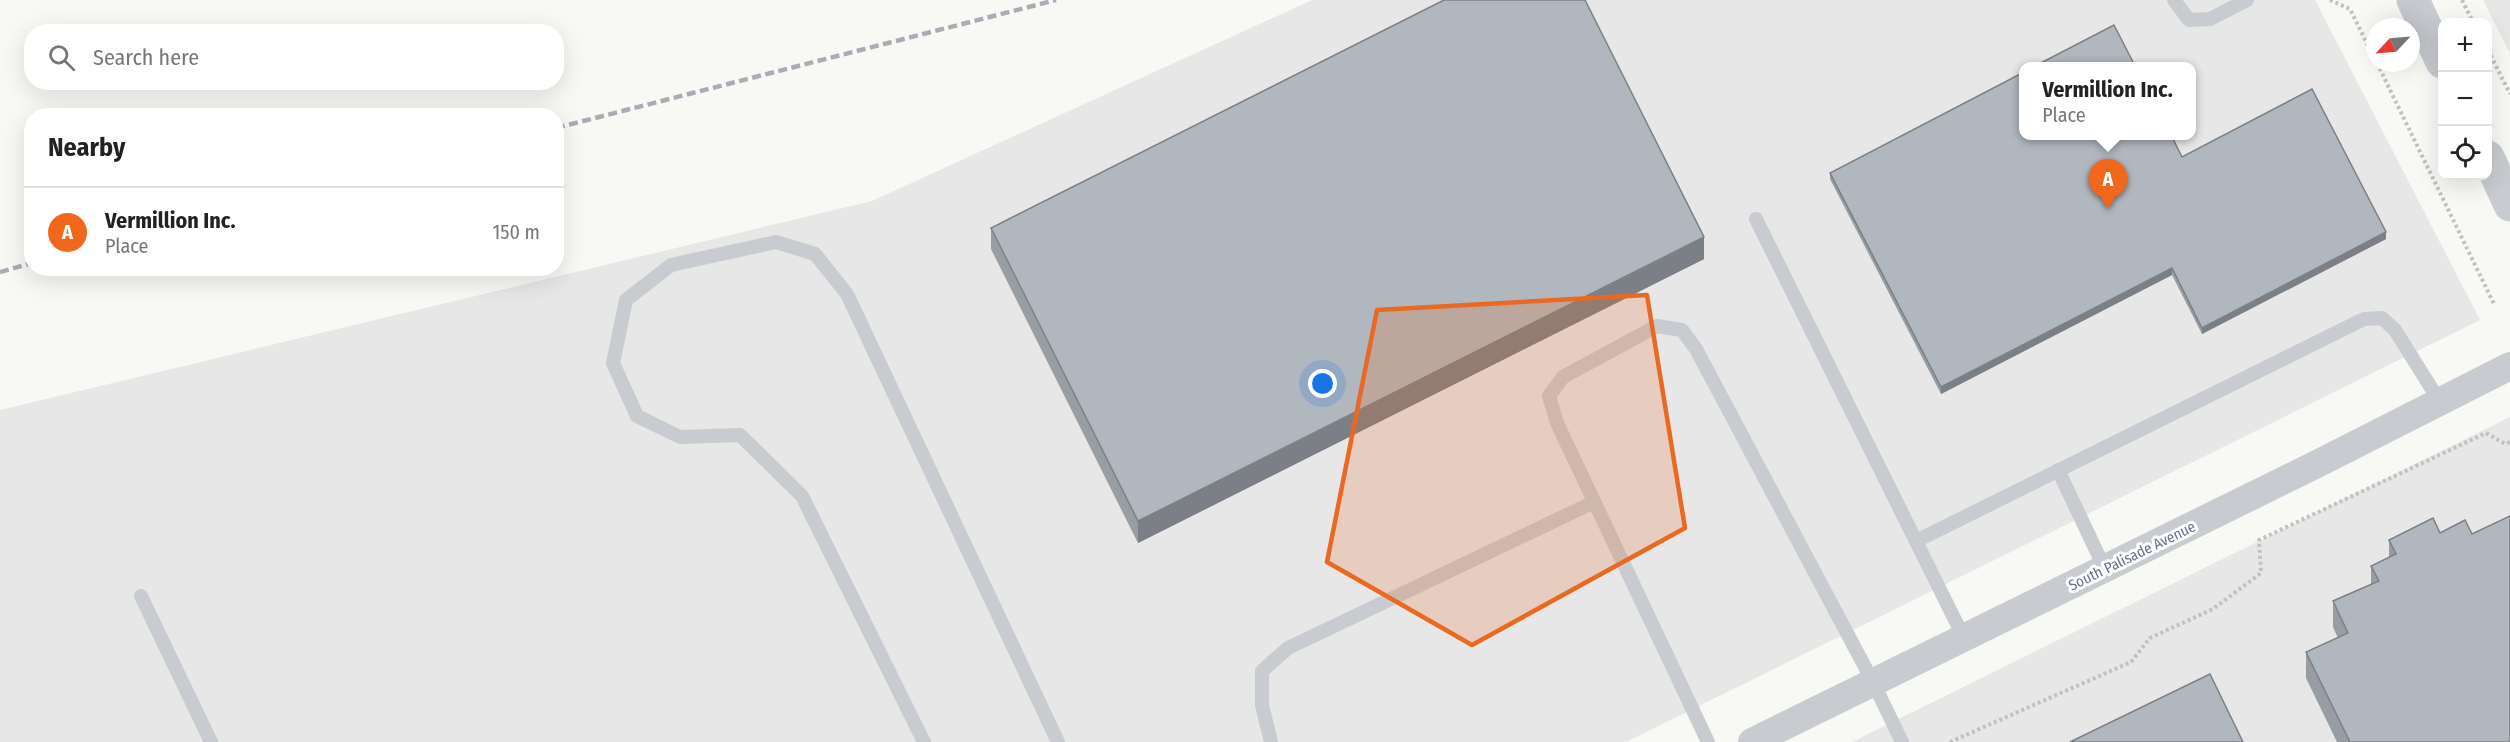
<!DOCTYPE html>
<meta charset="utf-8">
<style>
:root{--surface:#fff;--page:#f6f6f6;--text:#222;--muted:#767676;--line:#e0e0e0;--accent:#f1681d}
body{margin:0;font-family:"Fira Sans Condensed",sans-serif;background:var(--page);color:var(--text)}
.controls{position:absolute;right:18px;top:18px;display:grid;overflow:hidden;border-radius:12px;box-shadow:0 6px 24px #0002}
.controls button{width:54px;height:54px;display:grid;place-items:center;padding:0;border:0;border-bottom:2px solid var(--line);background:var(--surface);color:var(--text);font:30px sans-serif}
.compass{position:absolute;left:2366px;top:18px;width:54px;height:54px;border-radius:50%;background:var(--surface);box-shadow:0 6px 24px #0002;rotate:244deg}
.you{position:absolute;left:1323px;top:384px;width:21px;height:21px;margin:-15px;border:4px solid #fff;border-radius:50%;background:#1a73e8;box-shadow:0 0 0 9px #1a73e833}
.badge{display:grid;place-items:center;width:39px;height:39px;border-radius:50%;background:var(--accent);color:#fff;font-size:20px;font-weight:700}
.pin{position:absolute;translate:-50% -50px;filter:drop-shadow(0 2px 3px #0008)}
.pin::after{content:'';position:absolute;top:32px;width:21px;height:18px;background:inherit;clip-path:polygon(0 0,100% 0,50% 100%)}
.popup{position:absolute;left:2019px;top:62px;width:177px;height:78px;box-sizing:border-box;display:grid;place-content:center;border-radius:12px;background:var(--surface);filter:drop-shadow(0 2px 4px #0005);font-size:20px;white-space:nowrap;color:var(--muted)}
.popup b{font-size:22px;color:var(--text)}
.popup::after{content:'';position:absolute;left:50%;top:100%;margin-left:-12px;border:12px solid transparent;border-top-color:var(--surface)}
.list{margin:0;padding:0;list-style:none}
h2{display:flex;justify-content:space-between;align-items:center;height:78px;margin:0;padding:0 24px;font-size:26px}
h2 small{font-size:20px;font-weight:400;color:var(--muted)}
.list li{display:grid;grid-template-columns:39px 1fr auto;gap:18px;align-items:center;box-sizing:border-box;height:90px;padding:0 24px;border-top:2px solid var(--line)}
.list b{display:block;font-size:22px;white-space:nowrap}
.list p{margin:0;font-size:20px;white-space:nowrap;color:var(--muted)}
.list em{font-size:20px;font-style:normal;color:var(--muted)}
.icon{flex:none;width:33px;height:33px;fill:none;stroke:currentColor;stroke-width:2;stroke-linecap:round;stroke-linejoin:round}
.map{position:relative;flex:none;width:2510px;height:742px;overflow:hidden}
.search{position:absolute;background:var(--surface);box-shadow:0 6px 24px #0002;left:24px;top:24px;width:540px;height:66px;display:flex;align-items:center;gap:15px;box-sizing:border-box;padding:0 21px;border-radius:24px;color:var(--muted);font-size:22px}
.panel{position:absolute;background:var(--surface);box-shadow:0 6px 24px #0002;left:24px;top:108px;width:540px;height:168px;border-radius:24px}
.map>svg:first-child{display:block}
.built{fill:#e6e7e6;fill-rule:evenodd}
.lines{fill:none;stroke-linecap:round;stroke-linejoin:round}
.path{stroke:#bfc1c4;stroke-width:4;stroke-dasharray:3 3;stroke-linecap:butt}
.service{stroke:#c8cbcf;stroke-width:14}
.minor{stroke:#c8cbcf;stroke-width:28}
.tertiary{stroke:#c8cbcf;stroke-width:33}
.rail{stroke:#a8adb4;stroke-width:4.5;stroke-dasharray:9 4.5;stroke-linecap:butt}
.wall{fill:#989da4}
.shaded-wall{fill:#7c8086}
.building{fill:#b1b7bf;stroke:#7c8086;stroke-width:1.5}
.marked{fill:#ea6922;fill-opacity:0.2;stroke:#ea6922;stroke-width:4.5;stroke-linejoin:round}
.labels{text-anchor:middle;stroke-width:6;stroke-linejoin:round;paint-order:stroke}
.street-label{font-size:15px;fill:#657489;stroke:#fff}
</style>
<div class="map">
<svg width="2510" height="742" viewBox="0 0 2510 742">
<rect width="100%" height="100%" fill="#f8f8f5"/>
<path class="built" d="M1312 0H2315L2480 320 1626 742H0V410L872 201ZM2024 67H2192V136H2024Z
M2483 0H2510V54Z
M2510 417V742H1852Z"/>
<g class="lines">
<path class="path" d="M2330 0 2350 9 2375 60
M2462 0 2473 22
M2488 50 2510 94
M2377 63 2494 304
M1950 742 2131 662 2150 638 2213 609 2261 573 2259 540 2486 433 2505 444 2510 442"/>
<path class="service" d="M2174 0 2189 20 2210 19 2247 0
M1756 219 1964 638
M2058 470 2105 569
M1916 541 2364 319 2382 318 2395 330 2440 402
M141 596 211 742
M924 742 802 496 740 435 680 437 637 416 613 363 626 300 671 265 776 242 815 254 847 294 1058 742
M1271 742 1262 705V671L1288 648 1594 502
M1708 742 1557 423 1549 396 1563 377 1657 326 1682 330 1696 349 1873 682 1902 742"/>
<path class="minor" d="M1752 742 2317 464 2510 366"/>
<path class="tertiary" d="M2413 0 2442 62
M2488 157 2510 205"/>
<path class="rail" d="M556 128 1056 0
M0 272 32 263"/>
</g>
<path class="wall" d="M2182 157 2386 239 2202 334 2172 275 1941 394 1830 179V173Z
M991 228 1704 259 1138 543 991 249Z
M2440 533 2472 534 2510 742H2337L2306 678V652L2338 638 2333 627V601L2371 584V566L2389 557V540Z"/>
<path class="shaded-wall" d="M2386 232V239L2202 334V328Z
M1704 237V259L1138 543V521Z
M2172 268V275L1941 394V387Z"/>
<path class="building" d="M1444 0H1585L1704 237 1138 521 991 228Z
M2114 25 2135 66H2035Z
M2024 72V135H2171L2182 157 2312 89 2386 232 2202 328 2172 268 1941 387 1830 173Z
M2510 516V742H2350L2306 652 2348 633 2333 601 2379 581 2371 566 2396 554 2389 540 2433 518 2440 533 2465 520 2472 534Z
M2210 674 2243 742H2070Z"/>
<path class="marked" d="M1647 295 1685 528 1472 645 1327 562 1377 310Z"/>
<g class="labels">
<g class="street-label">
<text transform="translate(2132 556) rotate(-26)" y="5">South Palisade Avenue</text>
</g>
</g>
</svg>
<div class="controls">
<button>+</button>
<button>−</button>
<button><svg class="icon" aria-label="locate" viewBox="0 0 24 24"><circle cx="12" cy="12" r="6"/><path d="M12 2v4M12 18v4M2 12h4M18 12h4"/></svg></button>
</div>
<svg class="compass" viewBox="-18 -18 36 36"><path d="M0-13l5 13h-10z" fill="#e53935"/><path d="M0 13l5-13h-10z" fill="#767676"/></svg>
<div class="you"></div>
<div class="pin badge" style="left:2108px;top:209px">A</div>
<div class="popup"><b>Vermillion Inc.</b>Place</div>
<div class="search"><svg class="icon" aria-label="search" viewBox="0 0 24 24"><circle cx="10" cy="10" r="6"/><path d="M15 15l6 6"/></svg>Search here</div>
<section class="panel">
<h2>Nearby<small></small></h2>
<ul class="list">
<li><span class="badge">A</span><div><b>Vermillion Inc.</b><p>Place</p></div><em>150 m</em></li>
</ul>
</section>
</div>
